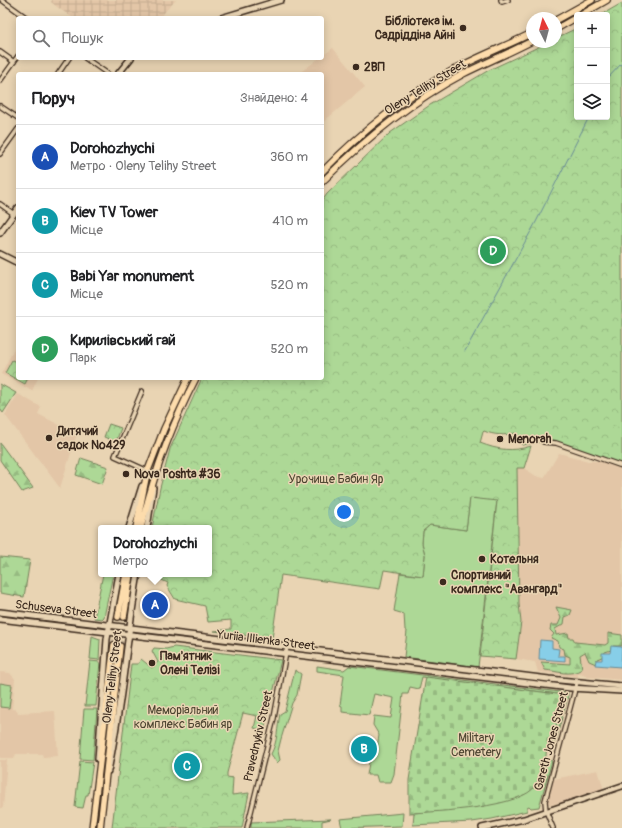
<!DOCTYPE html>
<html lang="uk">
<meta charset="utf-8">
<style>
:root{--surface:#fff;--page:#f6f6f6;--text:#202124;--muted:#757577;--line:#e0e0e0;--accent:#2563eb}
body{margin:0;font-family:Pangolin,sans-serif;background:var(--page);color:var(--text)}
.controls{position:absolute;right:12px;top:12px;display:grid;overflow:hidden;border-radius:4px;box-shadow:0 2px 10px #0003}
.controls button{width:36px;height:36px;display:grid;place-items:center;padding:0;border:0;border-bottom:1px solid var(--line);background:var(--surface);color:var(--text);font:20px sans-serif}
.compass{position:absolute;left:526px;top:12px;width:36px;height:36px;border-radius:50%;background:var(--surface);box-shadow:0 2px 10px #0003;rotate:354deg}
.you{position:absolute;left:344px;top:512px;width:14px;height:14px;margin:-10px;border:3px solid #fff;border-radius:50%;background:#1a73e8;box-shadow:0 0 0 6px #1a73e833}
.badge{display:grid;place-items:center;width:26px;height:26px;border-radius:50%;background:var(--accent);color:#fff;font-size:13px;font-weight:700}
.pin{position:absolute;translate:-50% -50%;border:2px solid #fff;box-shadow:0 1px 4px #0006}
.popup{position:absolute;left:98px;top:525px;width:114px;height:52px;box-sizing:border-box;display:grid;place-content:center;border-radius:4px;background:var(--surface);filter:drop-shadow(0 1px 3px #0005);font-size:13px;white-space:nowrap;color:var(--muted)}
.popup b{font-size:15px;color:var(--text)}
.popup::after{content:'';position:absolute;left:50%;top:100%;margin-left:-8px;border:8px solid transparent;border-top-color:var(--surface)}
.list{margin:0;padding:0;list-style:none}
h2{display:flex;justify-content:space-between;align-items:center;height:52px;margin:0;padding:0 16px;font-size:17px}
h2 small{font-size:13px;font-weight:400;color:var(--muted)}
.list li{display:grid;grid-template-columns:26px 1fr auto;gap:12px;align-items:center;box-sizing:border-box;height:64px;padding:0 16px;border-top:1px solid var(--line)}
.list b{display:block;font-size:15px;white-space:nowrap}
.list p{margin:0;font-size:13px;white-space:nowrap;color:var(--muted)}
.list em{font-size:13px;font-style:normal;color:var(--muted)}
.icon{flex:none;width:22px;height:22px;fill:none;stroke:currentColor;stroke-width:2;stroke-linecap:round;stroke-linejoin:round}
.map{position:relative;flex:none;width:622px;height:828px;overflow:hidden}
.search{position:absolute;background:var(--surface);box-shadow:0 2px 10px #0003;left:16px;top:16px;width:308px;height:44px;display:flex;align-items:center;gap:10px;box-sizing:border-box;padding:0 14px;border-radius:4px;color:var(--muted);font-size:15px}
.panel{position:absolute;background:var(--surface);box-shadow:0 2px 10px #0003;left:16px;top:72px;width:308px;height:308px;border-radius:4px}
.map>svg:first-child{display:block}
.built{fill:#e3c6a7}
.industrial{fill:url(#industrial-grid)}
.green{fill:#add896;stroke:#74815a}
.forest{fill:url(#forest-firs);stroke:#74815a}
.cemetery{fill:url(#cemetery-stones);stroke:#74815a}
.park{fill:url(#park-crowns);stroke:#74815a}
.water{fill:#87cee8;stroke:#698c97}
.lines{fill:none;stroke-linecap:round;stroke-linejoin:round}
.stream{stroke:#698c97;stroke-width:1}
.primary-tunnel{stroke:#c6b295;stroke-width:5.5;stroke-dasharray:5.5 3;stroke-linecap:butt}
.street-casing{stroke:#3b2a1e;stroke-width:6}
.secondary-casing{stroke:#3b2a1e;stroke-width:8}
.primary-casing{stroke:#3b2a1e;stroke-width:8}
.street{stroke:#e9d4b3;stroke-width:3.5}
.secondary{stroke:#e9d4b3;stroke-width:5}
.primary{stroke:#fddcac;stroke-width:5.5}
.poi-dot{fill:#3b2a1e;stroke:#e9d4b3;stroke-width:1.5}
.labels{text-anchor:middle;stroke-width:3;stroke-linejoin:round;paint-order:stroke}
.poi-label{font-size:12px;font-weight:bold;fill:#3b2a1e;stroke:#e9d4b3;text-anchor:start}
.street-label{font-size:12px;fill:#3b2a1e;stroke:#e9d4b3}
.park-label{font-size:12px;fill:#4c4430;stroke:#e9d4b3}
</style>
<div class="map">
<svg width="622" height="828" viewBox="0 0 622 828">
<defs>
<pattern id="industrial-grid" width="8" height="8" patternUnits="userSpaceOnUse"><rect width="8" height="8" fill="#e3c6a7"/><path d="M0 4h8M4 0v8" fill="none" stroke="#c4aa8f"/></pattern>
<pattern id="forest-firs" width="22" height="20" patternUnits="userSpaceOnUse"><rect width="22" height="20" fill="#add896"/><path d="M5 1l3.5 6h-7zM16 11l3.5 6h-7z" fill="#96ba81"/></pattern>
<pattern id="cemetery-stones" width="16" height="16" patternUnits="userSpaceOnUse"><rect width="16" height="16" fill="#add896"/><path d="M2 7V4a2 2 0 0 1 4 0v3zM10 15v-3a2 2 0 0 1 4 0v3z" fill="#96ba81"/></pattern>
<pattern id="park-crowns" width="20" height="18" patternUnits="userSpaceOnUse"><rect width="20" height="18" fill="#add896"/><path d="M2 6a3 3 0 1 1 6 0M12 15a3 3 0 1 1 6 0" fill="none" stroke="#96ba81"/></pattern>
</defs>
<rect width="100%" height="100%" fill="#e9d4b3"/>
<filter id="ink" filterUnits="userSpaceOnUse"><feTurbulence type="fractalNoise" baseFrequency=".025" numOctaves="2"/><feDisplacementMap in="SourceGraphic" scale="8" xChannelSelector="R" yChannelSelector="G"/><feConvolveMatrix kernelMatrix="1 2 1 2 8 2 1 2 1" color-interpolation-filters="sRGB"/></filter>
<g filter="url(#ink)">
<path class="built" d="M333 48 365 87 323 122 322 74H298Z
M18 341V378H38L32 391 1 374Z
M18 394 41 407 38 414 77 434 60 488 5 415Z
M559 453 588 461H599L622 468V680L587 677V675L578 674V677L538 672 535 662 516 659 521 622 519 604 517 468H524L536 476 544 478Z
M0 672 10 673 15 679 12 709 17 710 18 713 55 711 58 756 43 757 42 754H16L14 758H0Z
M0 760H7L3 808H0Z
M598 770 604 790 552 805 549 804 548 801 554 779Z"/>
<path class="industrial" d="M52 0H176L159 18H73L57 7 51 2Z"/>
<path class="green" d="M470 497 497 500 478 667 404 657 407 631 405 630 404 614 394 611 400 573 423 576 425 555 422 543 423 531 430 525 466 530Z
M103 574H113L104 617 102 619 94 618Z
M92 636 100 639 99 660 90 659Z
M90 661 100 662 96 706H85Z
M317 666 344 670 349 666 568 693V696L555 743H551L565 695 422 677 419 689 410 687 408 694H403L394 774 391 782H378L376 775H367L369 763 376 755 379 735 373 725 374 716 391 718 394 698 374 694 369 715 342 712V706L340 705 344 675 317 671Z
M295 670 301 674 297 695 292 703 281 739 278 751 280 760 277 763 271 754C278 741 277 728 280 714L285 711Z
M0 683 12 685 9 708 0 707Z
M84 709H97L93 760 80 759Z
M546 758 552 761 539 807 531 808 529 806 527 807V811L492 819 472 822 413 825 414 813 483 806 535 786Z
M80 761 93 762 88 795H86L83 808 75 807Z
M403 813 402 826 342 828 340 819Z
M331 819 322 821V828H251V822Z"/>
<path class="forest" d="M0 384 16 393 3 413 0 409Z
M0 443 33 488 22 492 0 460Z
M81 458 108 467 102 484 76 475Z
M0 557 30 560 24 597 0 593Z
M556 607 572 610 570 615 565 617 564 624 555 629 556 635 568 633 569 638H573L575 642 605 645 608 643V633L622 635V646H613L611 650 605 652 602 657 597 659 596 664 589 661 585 652 580 655 582 669C570 677 557 671 545 670L541 662 570 664V657L565 655 564 649 559 647 558 641 551 638 554 634 550 630 551 625H558L561 618Z"/>
<path class="cemetery" d="M426 677 565 695 551 743 548 745C546 750 546 754 546 759 544 767 540 778 536 785 523 808 435 812 409 813V780Z"/>
<path class="park" d="M622 3V465L544 441 522 445 515 433C505 436 493 435 484 431L483 432 480 443C498 450 512 452 531 446L524 468H517L519 604 521 622 516 659 480 656 497 501 470 498 466 530 430 525 423 531 422 543 425 555 423 576 384 570 380 589 281 575 272 639 214 631 231 629V620L208 622 205 606 175 599 167 586 168 583 153 576V574H209V528H152L160 488 170 449 202 378H322V201L327 194 390 133 430 105 489 70 549 42H556V38L577 28V117H607V15H601Z
M12 360 18 363V378H28L25 384 5 373Z
M109 424 121 428 116 442 104 437Z
M174 647 281 660 264 730 254 728 257 716 243 713 227 773V777L233 778 232 795 249 793 242 828H112L131 664H138L141 659 152 668 158 662 152 651 154 648 166 649Z"/>
<path class="water" d="M540 640 552 641V648L559 649 558 656H565V661L539 659Z
M611 646 622 647 621 667 595 665 596 660H602V653H610Z"/>
<g class="lines">
<path class="stream" d="M607 79 622 63
M465 351 536 222 589 117"/>
<path class="primary-tunnel" d="M114 645 118 617
M120 646 124 617"/>
<g class="street-casing">
<path id="street" d="M2 0 27 18
M501 0 502 2 508 0
M0 52 14 62
M85 58 108 74
M58 74 69 58
M0 81 18 56
M0 106 18 118
M0 154 18 129
M0 204 14 214
M142 391 115 456 148 471
M544 442 556 443 622 466
M247 828 274 718 287 647
M553 828 546 811 545 801 577 682"/>
</g>
<g class="secondary-casing">
<path id="secondary" d="M221 18 281 0
M118 74 131 58
M0 233 18 208
M0 254 18 263
M129 528 142 486
M147 528 153 488
M0 612 549 679 622 686
M0 619 570 688 622 691
M98 759 107 639 119 574
M108 771C122 706 126 640 138 574
M482 828 524 819 622 786"/>
</g>
<g class="primary-casing">
<path id="primary" d="M581 15 607 0
M556 20 592 0
M556 29 577 17
M322 172C362 131 407 95 457 68 482 55 508 45 532 33
M322 182C364 140 410 102 463 74 485 63 509 53 532 41
M136 528 147 473 164 429 188 378
M141 528C153 475 171 426 196 378
M118 617 126 574
M124 617 131 574
M92 828 114 645
M100 828 120 646"/>
</g>
<use href="#street" class="street"/>
<use href="#secondary" class="secondary"/>
<use href="#primary" class="primary"/>
</g>
</g>
<g class="poi-dot">
<circle cx="463" cy="28" r="4"/>
<circle cx="356" cy="67" r="4"/>
<circle cx="49" cy="438" r="4"/>
<circle cx="500" cy="439" r="4"/>
<circle cx="126" cy="474" r="4"/>
<circle cx="482" cy="559" r="4"/>
<circle cx="443" cy="582" r="4"/>
<circle cx="152" cy="663" r="4"/>
</g>
<g class="labels">
<g class="poi-label">
<text x="455" y="25" text-anchor="end">Бібліотека ім.<tspan x="455" dy="14">Садріддіна Айні</tspan></text>
<text x="364" y="71">2ВП</text>
<text x="57" y="435">Дитячий<tspan x="57" dy="14">садок №429</tspan></text>
<text x="508" y="443">Menorah</text>
<text x="134" y="478">Nova Poshta #36</text>
<text x="490" y="563">Котельня</text>
<text x="451" y="579">Спортивний<tspan x="451" dy="14">комплекс "Авангард"</tspan></text>
<text x="160" y="660">Пам'ятник<tspan x="160" dy="14">Олені Телізі</tspan></text>
</g>
<g class="street-label">
<text transform="translate(425 87) rotate(-32)" y="4">Oleny Telihy Street</text>
<text transform="translate(56 609) rotate(7)" y="4">Schuseva Street</text>
<text transform="translate(266 640) rotate(7)" y="4">Yuriia Illienka Street</text>
<text transform="translate(112 677) rotate(-83)" y="4">Oleny Telihy Street</text>
<text transform="translate(258 736) rotate(-77)" y="4">Pravednykiv Street</text>
<text transform="translate(551 741) rotate(-75)" y="4">Gareth Jones Street</text>
</g>
<g class="park-label">
<text x="336" y="483">Урочище Бабин Яр</text>
<text x="183" y="714">Меморіальний<tspan x="183" dy="14">комплекс Бабин яр</tspan></text>
<text x="476" y="742">Military<tspan x="476" dy="14">Cemetery</tspan></text>
</g>
</g>
</svg>
<div class="controls">
<button>+</button>
<button>−</button>
<button><svg class="icon" aria-label="layers" viewBox="0 0 24 24"><path d="M12 4l9 5-9 5-9-5zM3 14l9 5 9-5"/></svg></button>
</div>
<svg class="compass" viewBox="-18 -18 36 36"><path d="M0-13l5 13h-10z" fill="#e53935"/><path d="M0 13l5-13h-10z" fill="#757577"/></svg>
<div class="you"></div>
<div class="pin badge" style="left:155px;top:605px;background:#1a4fb4">A</div>
<div class="popup"><b>Dorohozhychi</b>Метро</div>
<div class="pin badge" style="left:364px;top:749px;background:#0f9aa8">B</div>
<div class="pin badge" style="left:187px;top:766px;background:#0f9aa8">C</div>
<div class="pin badge" style="left:493px;top:251px;background:#2e9e5b">D</div>
<div class="search"><svg class="icon" aria-label="search" viewBox="0 0 24 24"><circle cx="10" cy="10" r="6"/><path d="M15 15l6 6"/></svg>Пошук</div>
<section class="panel">
<h2>Поруч<small>Знайдено: 4</small></h2>
<ul class="list">
<li><span class="badge" style="background:#1a4fb4">A</span><div><b>Dorohozhychi</b><p>Метро · Oleny Telihy Street</p></div><em>360 m</em></li>
<li><span class="badge" style="background:#0f9aa8">B</span><div><b>Kiev TV Tower</b><p>Місце</p></div><em>410 m</em></li>
<li><span class="badge" style="background:#0f9aa8">C</span><div><b>Babi Yar monument</b><p>Місце</p></div><em>520 m</em></li>
<li><span class="badge" style="background:#2e9e5b">D</span><div><b>Кирилівський гай</b><p>Парк</p></div><em>520 m</em></li>
</ul>
</section>
</div>
